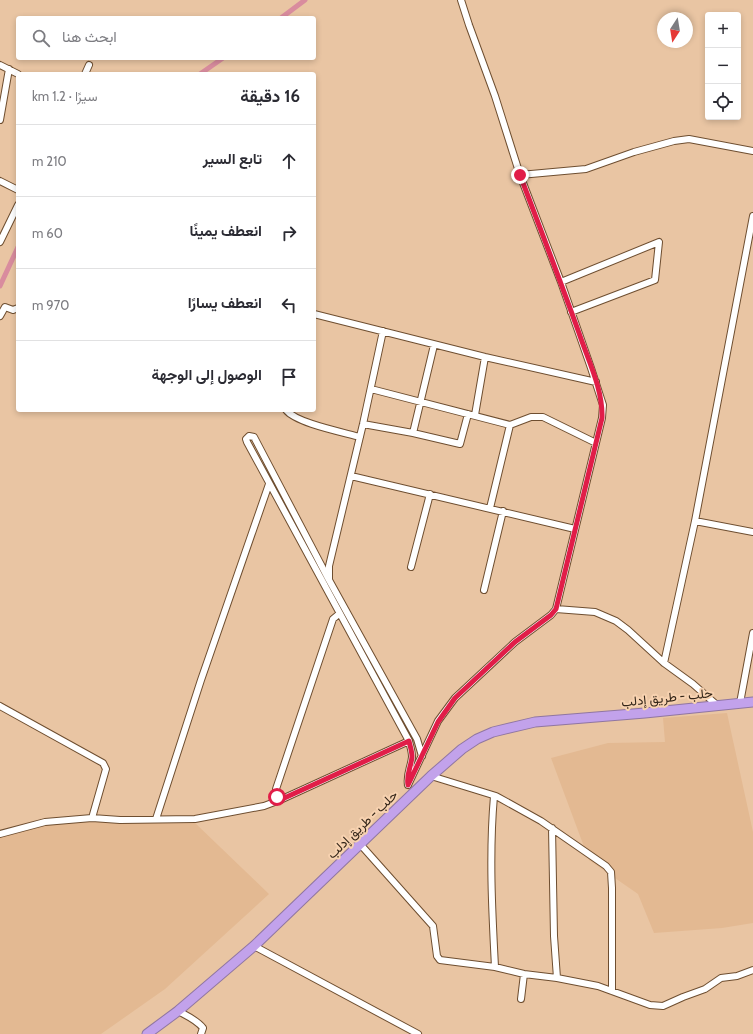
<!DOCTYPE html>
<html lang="ar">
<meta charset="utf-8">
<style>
:root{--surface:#fff;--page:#f7f7f7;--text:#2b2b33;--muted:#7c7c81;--line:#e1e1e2}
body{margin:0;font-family:Cabin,Vazirmatn,sans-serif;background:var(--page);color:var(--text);direction:rtl}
.controls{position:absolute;right:12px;top:12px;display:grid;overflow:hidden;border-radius:4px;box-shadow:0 2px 6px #0003}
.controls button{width:36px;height:36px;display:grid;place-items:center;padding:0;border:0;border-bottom:1px solid var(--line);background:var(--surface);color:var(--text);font:20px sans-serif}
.compass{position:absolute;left:657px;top:12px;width:36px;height:36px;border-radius:50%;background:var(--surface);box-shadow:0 2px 6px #0003;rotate:192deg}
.stop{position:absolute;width:12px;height:12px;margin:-9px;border:3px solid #e11d48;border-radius:50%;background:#fff}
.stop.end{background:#e11d48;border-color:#fff;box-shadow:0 1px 4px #0008}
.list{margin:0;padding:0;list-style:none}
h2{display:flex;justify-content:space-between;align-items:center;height:52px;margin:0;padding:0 16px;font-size:17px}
h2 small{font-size:13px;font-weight:400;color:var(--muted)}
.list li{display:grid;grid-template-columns:26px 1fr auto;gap:12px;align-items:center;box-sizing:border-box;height:72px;padding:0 16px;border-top:1px solid var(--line)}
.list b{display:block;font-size:15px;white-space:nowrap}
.list em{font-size:13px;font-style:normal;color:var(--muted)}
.icon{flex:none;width:22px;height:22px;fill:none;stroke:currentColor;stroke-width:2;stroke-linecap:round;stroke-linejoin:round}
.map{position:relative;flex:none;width:753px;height:1034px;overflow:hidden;direction:ltr}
.search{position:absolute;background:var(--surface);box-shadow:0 2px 6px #0003;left:16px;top:16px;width:300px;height:44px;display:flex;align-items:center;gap:10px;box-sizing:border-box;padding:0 14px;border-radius:4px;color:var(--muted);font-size:15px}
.panel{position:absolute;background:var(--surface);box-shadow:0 2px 6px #0003;left:16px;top:72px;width:300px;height:340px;border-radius:4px;direction:rtl}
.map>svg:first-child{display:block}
.built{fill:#e3b992}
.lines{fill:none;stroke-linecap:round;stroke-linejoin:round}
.canal{stroke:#d98c9e;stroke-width:5}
.minor-casing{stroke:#6e4e30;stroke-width:8}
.highway-casing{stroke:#9076a1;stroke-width:11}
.minor{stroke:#fff;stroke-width:6}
.highway{stroke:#c2a2eb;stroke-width:9}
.route{stroke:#e11d48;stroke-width:5}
.labels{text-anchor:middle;stroke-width:4;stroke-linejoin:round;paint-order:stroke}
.street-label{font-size:13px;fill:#332518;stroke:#f7d2b0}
</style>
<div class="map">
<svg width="753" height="1034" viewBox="0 0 753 1034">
<rect width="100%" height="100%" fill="#e9c5a3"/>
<path class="built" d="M727 713 753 832V923L722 928 654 933 638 894 589 860 551 758 608 743 665 742 663 718Z
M49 821H193L269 894 165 989 101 1034H0V836Z"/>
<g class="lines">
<path class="canal" d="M281 18 305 0
M200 74 223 58
M0 286 18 247"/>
<g class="minor-casing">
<path id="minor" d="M461 0 469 25 495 96 520 175 561 282 591 368 603 405 602 418 556 609
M0 65 18 74
M85 74 89 65
M0 120 9 69
M520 175 586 169 634 152 674 141 689 139 753 151
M0 181 18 190
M0 242 18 205
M561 282 659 242 655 280 571 312
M314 314 485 357 596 382
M0 316 5 307 13 310 18 308
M371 389 510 425 531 417H543L596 443
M286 410C296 423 342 432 360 437
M475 415 485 357
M363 424 413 433 460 444 468 414
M413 433 434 345
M351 476 575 529
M490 508 510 425
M695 521 753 532
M411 567 430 494
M329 579V566L363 424 383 331
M484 590 503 511
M664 663 695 521 753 216
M740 703 753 633
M0 706 103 763 106 769 92 818
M431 776 496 796 541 821 606 866 611 872 612 888V991
M408 785C406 775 411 767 412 757 412 751 410 746 409 741L247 442 246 439 249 436 254 437 329 580 417 739 422 756
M408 785 438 721 455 698 515 642 551 615 556 609 595 612 616 621 628 630 664 663 693 684 718 706
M494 796C489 853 492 910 495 967
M280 800 277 797 276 789 333 619 339 614
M156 819 201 680 269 484
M552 828 554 936 557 978 598 986 650 1005 663 1006 683 997 705 989 721 978 737 976 753 970
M0 834 45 822 92 818 120 820 195 819 264 806 280 800 409 741
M360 844 433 926 437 956 440 960 495 967 524 974 557 978
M254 946 418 1034
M521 999 524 974
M178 1011C187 1016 197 1020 203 1028L201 1034"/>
</g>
<g class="highway-casing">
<path id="highway" d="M147 1034 178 1011 254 946 431 776 462 749 477 739 493 732 535 722 645 713 753 702"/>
</g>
<use href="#minor" class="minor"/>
<use href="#highway" class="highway"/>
</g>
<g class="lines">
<path class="route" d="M277 797 280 800 409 741C410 746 412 751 412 757 411 767 406 775 408 785L438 722 455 698 515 642 551 615 556 609 602 418C603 389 588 360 579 333 560 280 540 228 520 175"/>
</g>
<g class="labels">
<g class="street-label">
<text transform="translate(667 697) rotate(-6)" y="5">حلب - طريق إدلب</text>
<text transform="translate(362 824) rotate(-44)" y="5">حلب - طريق إدلب</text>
</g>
</g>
</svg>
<div class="controls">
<button>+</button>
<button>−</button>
<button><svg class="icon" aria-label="locate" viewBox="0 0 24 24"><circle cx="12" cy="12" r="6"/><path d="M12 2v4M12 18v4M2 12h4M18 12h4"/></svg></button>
</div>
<svg class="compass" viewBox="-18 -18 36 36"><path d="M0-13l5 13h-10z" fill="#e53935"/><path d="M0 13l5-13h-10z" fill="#7c7c81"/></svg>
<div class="stop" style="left:277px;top:797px"></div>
<div class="stop end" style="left:520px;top:175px"></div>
<div class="search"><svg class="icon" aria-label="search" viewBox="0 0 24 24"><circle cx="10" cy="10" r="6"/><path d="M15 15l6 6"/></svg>ابحث هنا</div>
<section class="panel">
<h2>16 دقيقة<small>سيرًا · 1.2 km</small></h2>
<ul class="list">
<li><svg class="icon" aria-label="ahead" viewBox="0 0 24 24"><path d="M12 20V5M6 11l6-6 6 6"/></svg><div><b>تابع السير</b></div><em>210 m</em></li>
<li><svg class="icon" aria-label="right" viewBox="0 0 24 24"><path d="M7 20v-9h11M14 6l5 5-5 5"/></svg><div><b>انعطف يمينًا</b></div><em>60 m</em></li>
<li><svg class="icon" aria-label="left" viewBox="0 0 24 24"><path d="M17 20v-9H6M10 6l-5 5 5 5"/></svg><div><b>انعطف يسارًا</b></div><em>970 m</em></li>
<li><svg class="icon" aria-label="arrive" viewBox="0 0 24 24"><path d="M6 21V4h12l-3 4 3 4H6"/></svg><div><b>الوصول إلى الوجهة</b></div></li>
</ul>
</section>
</div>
